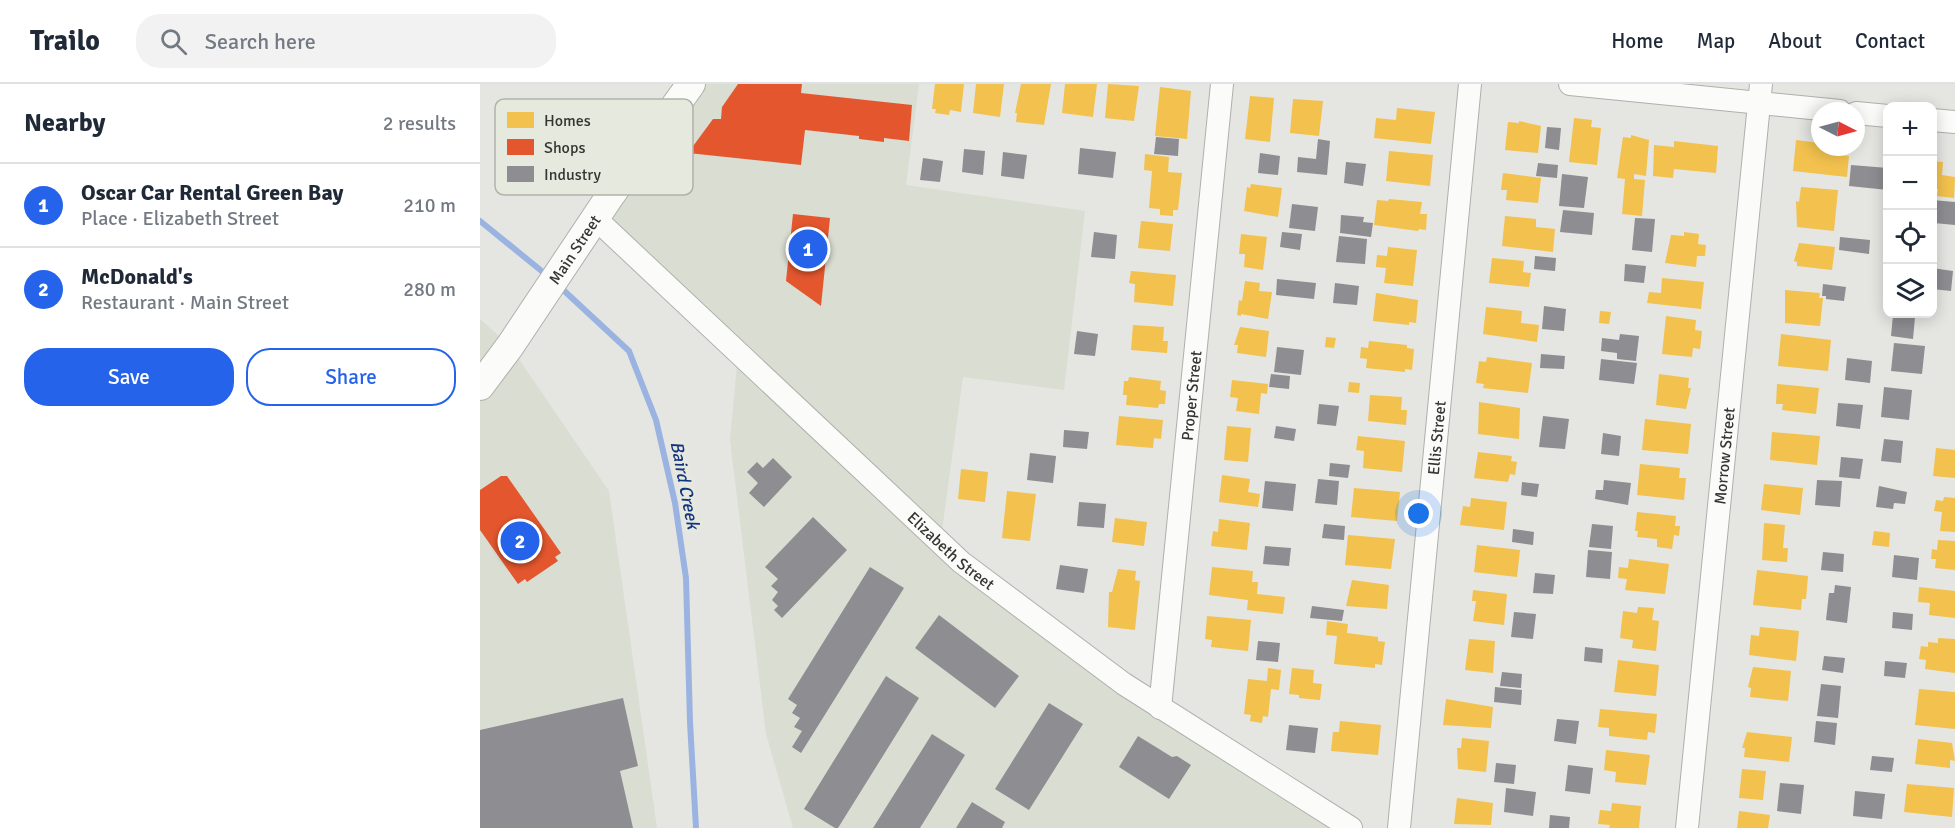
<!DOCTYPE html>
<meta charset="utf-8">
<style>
:root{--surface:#fff;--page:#f2f2f3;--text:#1f2937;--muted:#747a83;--line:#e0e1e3;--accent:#2563eb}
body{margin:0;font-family:Signika,sans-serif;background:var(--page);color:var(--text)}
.controls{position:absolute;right:18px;top:18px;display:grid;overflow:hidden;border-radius:12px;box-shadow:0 3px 15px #0003}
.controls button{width:54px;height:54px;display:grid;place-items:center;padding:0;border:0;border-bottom:2px solid var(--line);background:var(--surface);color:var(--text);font:30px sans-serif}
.compass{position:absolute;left:1331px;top:18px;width:54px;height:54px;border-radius:50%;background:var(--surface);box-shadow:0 3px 15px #0003;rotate:96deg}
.you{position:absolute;left:939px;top:430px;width:21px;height:21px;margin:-15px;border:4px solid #fff;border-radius:50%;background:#1a73e8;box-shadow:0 0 0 9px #1a73e833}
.badge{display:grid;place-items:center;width:39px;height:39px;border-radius:50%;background:var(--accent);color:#fff;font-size:20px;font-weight:700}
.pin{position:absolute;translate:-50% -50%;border:3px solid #fff;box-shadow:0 2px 6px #0006}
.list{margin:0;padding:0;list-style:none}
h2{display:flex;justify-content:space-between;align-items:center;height:78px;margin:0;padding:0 24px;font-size:26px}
h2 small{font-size:20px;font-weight:400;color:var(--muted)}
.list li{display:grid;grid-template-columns:39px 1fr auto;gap:18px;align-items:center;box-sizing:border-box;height:84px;padding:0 24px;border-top:2px solid var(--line)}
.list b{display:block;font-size:22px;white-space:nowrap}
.list p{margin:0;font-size:20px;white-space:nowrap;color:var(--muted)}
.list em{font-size:20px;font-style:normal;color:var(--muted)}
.actions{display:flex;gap:12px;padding:18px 24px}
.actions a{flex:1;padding:14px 0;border:2px solid var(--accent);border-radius:24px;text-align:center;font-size:21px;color:var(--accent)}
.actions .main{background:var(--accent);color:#fff}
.icon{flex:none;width:33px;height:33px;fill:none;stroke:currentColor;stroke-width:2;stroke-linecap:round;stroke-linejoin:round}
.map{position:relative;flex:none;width:1475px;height:744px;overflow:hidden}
header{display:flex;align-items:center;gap:36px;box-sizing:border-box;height:84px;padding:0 30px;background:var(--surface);border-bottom:2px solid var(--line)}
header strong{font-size:28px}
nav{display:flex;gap:33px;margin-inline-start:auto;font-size:21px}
.search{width:420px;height:54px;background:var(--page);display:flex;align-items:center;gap:15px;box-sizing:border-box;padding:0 21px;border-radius:24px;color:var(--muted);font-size:22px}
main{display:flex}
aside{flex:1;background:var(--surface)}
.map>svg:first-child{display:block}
.built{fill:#daddd1}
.homes{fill:#f2c14e}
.shops{fill:#e4572e}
.industry{fill:#8d8d92}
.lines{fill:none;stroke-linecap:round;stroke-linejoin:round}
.stream{stroke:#9bb3e1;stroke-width:6}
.minor-casing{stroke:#afb0ac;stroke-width:24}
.major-casing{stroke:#afb0ac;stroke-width:30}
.minor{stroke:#fbfbfa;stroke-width:22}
.major{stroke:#fbfbfa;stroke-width:28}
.labels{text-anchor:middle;stroke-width:6;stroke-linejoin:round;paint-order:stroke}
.street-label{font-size:16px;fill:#353632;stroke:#e6e9de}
.water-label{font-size:18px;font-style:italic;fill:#133381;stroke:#e6e9de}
.key{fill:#e6e9de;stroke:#b1b3aa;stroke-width:1.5}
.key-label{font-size:16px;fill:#353632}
</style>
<header>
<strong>Trailo</strong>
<div class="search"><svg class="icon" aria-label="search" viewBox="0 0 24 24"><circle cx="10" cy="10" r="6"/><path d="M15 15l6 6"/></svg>Search here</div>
<nav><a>Home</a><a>Map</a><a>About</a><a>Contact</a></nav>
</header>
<main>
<aside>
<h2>Nearby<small>2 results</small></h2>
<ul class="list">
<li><span class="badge">1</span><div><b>Oscar Car Rental Green Bay</b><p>Place · Elizabeth Street</p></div><em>210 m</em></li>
<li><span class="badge">2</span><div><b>McDonald's</b><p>Restaurant · Main Street</p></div><em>280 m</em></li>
</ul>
<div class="actions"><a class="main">Save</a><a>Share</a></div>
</aside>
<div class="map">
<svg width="1475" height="744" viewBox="0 0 1475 744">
<rect width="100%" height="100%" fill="#e5e6e1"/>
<path class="built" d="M211 0H439L426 101 605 127 584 306 483 293 460 461 871 744H313L286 650 250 356 258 270 116 135Z
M0 235 30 262 129 407 177 744H0Z"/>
<path class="homes" d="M455 0H484L481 28 470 26 469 31 455 29 456 25H452Z
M496 0H524L520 33 493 29Z
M541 0H571L564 41 536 38 537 29H535Z
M585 0H617L613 33 582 29Z
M628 0 659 2 654 37 625 34Z
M680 3 711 7 707 55 675 52Z
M770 12 794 14 790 58 765 55Z
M813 15 843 17 839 52 810 49Z
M917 24 955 28 951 60 894 54 896 34 916 36Z
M1094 34 1112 36 1111 43 1121 44 1117 81 1089 78Z
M1039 37 1061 42 1058 69 1025 66 1028 38 1039 39Z
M1151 51 1169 56 1166 92 1154 90V95L1165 96 1162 132 1142 130 1145 95 1137 94 1143 53 1151 54Z
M1316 56 1340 59V63H1360L1359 71 1369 72 1367 93 1313 87Z
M1194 57 1238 62 1236 89 1194 85 1193 94 1173 92 1174 61 1194 63Z
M909 67 953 71 950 102 906 97Z
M665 70 689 73 688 88 702 89 698 126H693V132L680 131V125L669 124 672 87 664 86Z
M1452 77 1463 78 1462 91 1475 93 1474 114 1457 112 1458 105 1452 104Z
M1023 89 1061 94 1058 119 1026 116 1027 106H1021Z
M771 100 802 104 798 133 764 127 767 103 770 104Z
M1321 103 1358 106 1354 147 1317 143 1316 117 1319 118Z
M909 115 942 118 940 130H947L946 146 939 145 938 147 894 141 897 116 908 117Z
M1025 132 1056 135V143L1075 145 1073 168 1022 162Z
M661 137 693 140 690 167 658 164Z
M1204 148 1219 150 1218 160 1226 161 1225 172H1217L1216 183 1185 179 1191 151 1204 152Z
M761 150 787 153 783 186 764 183 765 170H759Z
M1319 159 1355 163 1352 186 1317 182V178L1314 177Z
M908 163 937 166 933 202 904 199 906 184 896 183 897 171 907 172Z
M1012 174 1044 177 1043 188 1051 189 1049 203 1009 199Z
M651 187 696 191 693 222 654 218 655 200 649 199Z
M1182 194 1224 198 1221 225 1167 219 1169 208 1181 209Z
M765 197 780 199 779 207 792 208 788 235 761 230V232L757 231 759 216 762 217Z
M1305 206 1340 209 1339 214H1343L1340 242 1305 239Z
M896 209 938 216 936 239 929 238V241L893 237Z
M1006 223 1042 227 1041 239 1059 241 1057 258 1003 250Z
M1120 227 1131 228 1129 240 1119 239Z
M1186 232 1216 236 1215 246 1222 247 1220 265 1213 264 1212 273 1182 270Z
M653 241 684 243 683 257H688L687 269 651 266Z
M760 243 789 247 786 273 757 269 758 261H754Z
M1301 250 1351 256 1348 287 1298 282Z
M846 253 856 254 854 264 845 263Z
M889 257 927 261V264L934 265 932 286 925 285V288L886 284 887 275 880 274 881 263 888 264Z
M1007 273 1052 279 1048 309 1003 304 1004 300 996 299 999 277 1006 278Z
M1179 290 1209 294 1208 304H1211L1206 325 1176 321Z
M649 293 681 297 680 306 686 307 685 320H679L678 324 646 321 647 311H643L644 297H648Z
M752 296 788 300 787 310 781 309 779 330 756 327 758 314 750 313Z
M869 298 880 299 879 309 868 308Z
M1297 300 1339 304 1336 330 1302 326 1303 320H1296Z
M890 311 922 313 921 326H927L926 341 888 337Z
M999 318 1040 324 1039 355 998 350Z
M639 332 683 336 681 355 674 354 673 364 636 361Z
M1165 335 1211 340 1208 370 1162 366Z
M747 342 771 344 768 378 744 376Z
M1292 348 1340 352 1337 381 1290 376Z
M878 352 925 357 922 388 883 384 884 367 876 366Z
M1456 364 1475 366V394L1453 392Z
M998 368 1032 372 1031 377 1037 378 1035 391 1030 390 1028 398 994 394Z
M1160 380 1200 384 1199 394H1206L1204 416 1157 411Z
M481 385 508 388 505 418 478 415Z
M742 391 770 395 768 408 780 410 778 423 739 418Z
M1284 400 1323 404 1320 431 1281 426Z
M874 404 920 408 917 437 871 433Z
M527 407 556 410 550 457 522 454Z
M1464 413 1475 414V448L1460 447 1462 428 1454 427 1456 416 1463 417Z
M991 414 1027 418 1024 446 980 441 983 422 990 423Z
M1157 428 1196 432 1195 442H1200L1199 452 1194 451 1192 465 1177 463V455L1157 453 1158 447H1155Z
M635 434 667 438 664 462 632 458Z
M739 435 770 439 767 466 731 462 733 447 738 448Z
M1284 439 1305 441 1303 464H1308L1307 478 1282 476Z
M1394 447 1410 449 1409 463 1392 461Z
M868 451 915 455 911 485 865 481Z
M1458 456 1475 457V486L1455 484 1456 475H1451L1452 465 1457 466Z
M997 461 1040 466 1037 493 994 488Z
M1149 475 1189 480 1185 510 1145 506 1147 495 1138 494 1139 483 1148 484Z
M732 483 773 487 772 498H778L777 510 805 513 803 530 767 526 768 516 729 511Z
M638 485 656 487 655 496 660 497 655 546 628 543 629 508H632Z
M1277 486 1328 492 1326 515H1322L1321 526 1273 521Z
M872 496 909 501 907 525 866 522Z
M1439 503 1475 507V534L1449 531 1450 519 1438 518Z
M993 506 1027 510 1024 541 993 537 996 517H992Z
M1158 523 1174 524 1172 536 1179 537 1176 567 1152 564 1153 556 1140 554 1143 527 1157 529Z
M727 532 771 536 768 567 731 563 732 556 725 555Z
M847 537 868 540 867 549 898 553V557L905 558 902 581 895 580V584L854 580 857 552 846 551Z
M1280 543 1319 547 1316 577 1269 571 1271 551 1279 552Z
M1458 554 1475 555V589L1445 585 1446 576 1439 575 1441 562 1448 563V558L1458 559Z
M989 555 1015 557 1013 589 985 586Z
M1138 576 1179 581 1176 612 1134 608Z
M1273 583 1311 587 1308 617 1270 613 1271 604 1268 603Z
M788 584 801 586 799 606 791 605 788 633 783 632 782 639 770 637 771 631 764 630 768 595 787 597Z
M812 584 834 586 833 599 842 600 840 616 819 614V611L809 610Z
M1439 605 1475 608V645L1435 641Z
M966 615 1013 623 1011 644 963 641Z
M1120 625 1177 630 1175 649 1168 648 1167 656 1129 652V644L1118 643Z
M860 637 901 641 898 671 851 667 853 648H859Z
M1267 648 1312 653 1309 678 1264 673 1265 664H1262Z
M982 654 1009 657 1006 688 978 685 977 664H981Z
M1438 655 1472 659 1475 677 1470 676V684L1435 680Z
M1126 666 1170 671 1166 701 1135 698 1136 688 1124 686Z
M1262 685 1286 687 1283 716 1259 714Z
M1427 700 1474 704 1472 733 1424 728Z
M977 714 1013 719 1011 741 974 740Z
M1132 719 1161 722 1159 744H1129L1130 741 1118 740 1120 726 1131 727Z
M1259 727 1290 731 1288 744H1257Z"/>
<path class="shops" d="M258 0H322L321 9 432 21 429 57 404 54V58L379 55V52L325 46 321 81 208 69 233 35H241L242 23Z
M313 130 350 134 341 222 306 197Z
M21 392H27L81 469 75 473 78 477 47 498 45 495 38 500 0 446V406Z"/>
<path class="industry" d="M1067 43 1081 44 1079 66 1065 64Z
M676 53 699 55 698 72 674 70Z
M838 55 850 57 847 91 817 88 818 73 836 75Z
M600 64 636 68 633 94 598 90Z
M484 65 505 67 503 91 482 88Z
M523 68 547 71 544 95 521 92Z
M780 69 800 72 798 91 778 89Z
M443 74 463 77 460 98 440 96Z
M866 78 886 80 883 102 864 99Z
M1058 79 1078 81 1077 94 1056 92Z
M1371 81 1408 84V106L1369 102Z
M1082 90 1108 93 1104 124 1079 122Z
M1452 116 1475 118V141L1454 139Z
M812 120 838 123 835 147 809 144Z
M1083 126 1114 129 1112 151 1080 148Z
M861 131 884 133 883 138 893 139 891 153 860 149Z
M1155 134 1175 135 1172 168 1152 166Z
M614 148 637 151 635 175 611 173Z
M802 148 822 150 820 166 800 163Z
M859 152 887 155 885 180 856 178Z
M1360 153 1390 156 1389 170 1359 166Z
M1055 172 1076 174 1075 187 1054 185Z
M1145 180 1166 182 1164 199 1144 197Z
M1452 184 1473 187 1471 207 1452 205Z
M797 195 836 199 834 215 796 211Z
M855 199 879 202 877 221 853 219Z
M1343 200 1366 203 1364 217 1346 215V212H1342Z
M1064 222 1086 225 1084 247 1062 245Z
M1413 231 1435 233 1433 255 1411 252Z
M597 247 618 250 615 272 594 270Z
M1140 250 1159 252 1156 277 1137 275V269L1121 267 1122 254 1139 256Z
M1414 259 1445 262 1442 290 1411 287Z
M797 263 824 266 821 291 794 288Z
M1061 270 1085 272 1084 285 1060 284Z
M1367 274 1392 277 1390 299 1365 296Z
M1121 275 1157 279 1154 300 1119 296Z
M791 290 810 292 809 305 789 303Z
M1404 303 1432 306 1429 336 1401 333Z
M1358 319 1383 321 1380 345 1356 342Z
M839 320 859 322 856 342 837 340Z
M1063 332 1089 335 1085 365 1059 363Z
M796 342 816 345 814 357 794 354Z
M584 346 609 348 607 365 583 363Z
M1123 349 1141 352 1139 372 1121 370Z
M1404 355 1423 357 1421 379 1401 377Z
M550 369 576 372 573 399 547 396Z
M1361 373 1383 375 1380 395 1359 393Z
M293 374 312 393 284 423 269 409 278 399 267 388 277 378 283 384Z
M850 379 870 381 868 394 849 392Z
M838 395 859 397 857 421 835 419Z
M1124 396 1151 399 1148 421 1115 415 1116 406H1123Z
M1337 396 1362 397 1360 423 1335 421Z
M785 397 816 400 813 427 782 424Z
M1042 398 1059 400 1057 413 1041 411Z
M1399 402 1427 408 1425 420 1414 419 1413 425 1396 423Z
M599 418 626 420 624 444 597 442Z
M333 433 367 466 302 534 294 526 298 522 292 516 298 508 291 502 298 495 285 483Z
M844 440 865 442 864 456 842 454Z
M1112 440 1133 442 1131 465 1109 463Z
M1033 445 1054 448 1053 461 1032 458Z
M785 462 811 464 809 482 783 480Z
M1108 466 1132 468 1130 495 1106 493Z
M1343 468 1364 470 1363 488 1341 486Z
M1414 471 1439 474 1437 496 1412 493Z
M580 481 608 485 604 509 576 505Z
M390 483 424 504 321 669 312 663 322 647 314 643 320 634 312 629 317 621 308 615Z
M1055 489 1075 491 1073 510 1053 509Z
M1355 501 1371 503 1367 539 1346 536 1349 509H1354Z
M832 522 864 526 862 537 830 534Z
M1034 528 1056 530 1053 555 1031 553Z
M1413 528 1433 530 1432 546 1412 544Z
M459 531 539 592 515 624 435 564Z
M778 557 800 559 798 578 776 576Z
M1105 563 1123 565 1122 579 1104 577Z
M1344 572 1365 574 1363 589 1342 586Z
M1405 577 1427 579 1425 594 1404 592Z
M1022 588 1042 590 1041 604 1020 602Z
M406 592 439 614 358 744H355L324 725Z
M1341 600 1361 602 1358 634 1337 632Z
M1015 603 1042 606 1041 621 1014 618Z
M143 614 158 682 140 687 153 744H0V646Z
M569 619 603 640 549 726 515 705Z
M1077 635 1099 637 1096 660 1074 657Z
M1336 637 1357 639 1355 661 1334 658Z
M809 641 838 644 835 669 806 666Z
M452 650 485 671 440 744H393Z
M658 652 692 673 697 672 711 681 689 715 639 683Z
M1392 672 1414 674 1412 688 1390 686Z
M1016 679 1036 681 1034 700 1014 698Z
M1088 681 1113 684 1110 710 1085 707Z
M1300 699 1324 701 1321 730 1297 727Z
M1026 704 1056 708 1053 732 1024 728Z
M1375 707 1405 710 1402 735 1373 732Z
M492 718 525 738 522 744H476Z
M1070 731 1090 733 1089 744H1069Z"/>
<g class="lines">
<path class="stream" d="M0 137 69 193
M79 202 149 267 176 336 195 419 206 494 210 638 216 744"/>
<g class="minor-casing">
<g id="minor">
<path d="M1090 0 1360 27"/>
<path d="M1376 29 1408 32"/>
<path d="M1452 36 1475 38"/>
<path id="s1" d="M116 135 481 478 644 600 871 744"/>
<path id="s2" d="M680 624 742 0"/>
<path id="s3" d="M919 744 990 0"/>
<path id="s4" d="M1207 744 1281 0"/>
</g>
</g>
<g class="major-casing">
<g id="major">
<path id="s5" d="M0 302 30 262 130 112 211 0"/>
</g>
</g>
<use href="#minor" class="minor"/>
<use href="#major" class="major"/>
</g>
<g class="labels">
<g class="street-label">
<text dy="6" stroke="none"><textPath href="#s5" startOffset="166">Main Street</textPath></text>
<text dy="6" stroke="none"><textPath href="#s2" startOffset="314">Proper Street</textPath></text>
<text dy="6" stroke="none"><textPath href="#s3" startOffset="392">Ellis Street</textPath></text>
<text dy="6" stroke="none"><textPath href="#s4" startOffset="374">Morrow Street</textPath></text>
<text dy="6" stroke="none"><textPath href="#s1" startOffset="486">Elizabeth Street</textPath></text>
</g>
<g class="water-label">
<text transform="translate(205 401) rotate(79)" y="6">Baird Creek</text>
</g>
</g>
<rect x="15" y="15" width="198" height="96" rx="9" class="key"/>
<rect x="27" y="28" width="27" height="16" fill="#f2c14e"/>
<rect x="27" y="55" width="27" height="16" fill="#e4572e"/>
<rect x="27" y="82" width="27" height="16" fill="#8d8d92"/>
<g class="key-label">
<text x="64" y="42">Homes</text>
<text x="64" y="69">Shops</text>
<text x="64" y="96">Industry</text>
</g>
</svg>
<div class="controls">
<button>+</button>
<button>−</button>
<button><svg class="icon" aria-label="locate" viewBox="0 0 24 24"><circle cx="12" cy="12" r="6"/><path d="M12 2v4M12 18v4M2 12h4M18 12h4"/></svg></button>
<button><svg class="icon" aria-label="layers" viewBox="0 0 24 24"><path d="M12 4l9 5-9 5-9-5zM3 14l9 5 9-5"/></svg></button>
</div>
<svg class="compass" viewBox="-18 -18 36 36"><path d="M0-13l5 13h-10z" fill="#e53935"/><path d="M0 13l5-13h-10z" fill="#747a83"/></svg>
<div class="you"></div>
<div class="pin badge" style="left:328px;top:165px">1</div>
<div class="pin badge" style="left:40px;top:457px">2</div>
</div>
</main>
